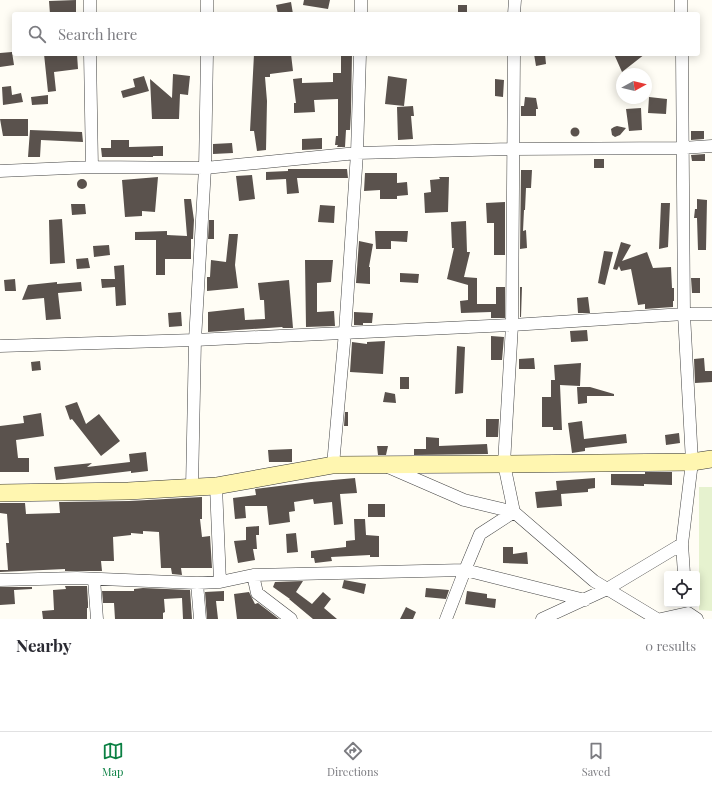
<!DOCTYPE html>
<style>
:root{--surface:#fff;--page:#f7f7f7;--text:#2b2b33;--muted:#7c7c81;--line:#e1e1e2;--accent:#0b8043}
body{margin:0;font-family:"Playfair Display",serif;background:var(--page);color:var(--text)}
.controls{position:absolute;right:12px;bottom:12px;display:grid;overflow:hidden;border-radius:4px;box-shadow:0 2px 10px #0003}
.controls button{width:36px;height:36px;display:grid;place-items:center;padding:0;border:0;border-bottom:1px solid var(--line);background:var(--surface);color:var(--text);font:20px sans-serif}
.compass{position:absolute;left:616px;top:68px;width:36px;height:36px;border-radius:50%;background:var(--surface);box-shadow:0 2px 10px #0003;rotate:82deg}
.list{margin:0;padding:0;list-style:none}
h2{display:flex;justify-content:space-between;align-items:center;height:52px;margin:0;padding:0 16px;font-size:17px}
h2 small{font-size:13px;font-weight:400;color:var(--muted)}
.icon{flex:none;width:22px;height:22px;fill:none;stroke:currentColor;stroke-width:2;stroke-linecap:round;stroke-linejoin:round}
.map{position:relative;flex:none;width:712px;height:619px;overflow:hidden}
.search{position:absolute;background:var(--surface);box-shadow:0 2px 10px #0003;left:12px;right:12px;top:12px;height:44px;display:flex;align-items:center;gap:10px;box-sizing:border-box;padding:0 14px;border-radius:4px;color:var(--muted);font-size:15px}
.sheet{height:112px;background:var(--surface)}
nav{display:flex;justify-content:space-around;align-items:center;box-sizing:border-box;height:56px;border-top:1px solid var(--line);background:var(--surface);font-size:11px;color:var(--muted)}
nav a{display:grid;justify-items:center;gap:2px}
nav .on{color:var(--accent)}
.map>svg:first-child{display:block}
.pitch{fill:#e6f2cf}
.building{fill:#5a524d}
.lines{fill:none;stroke-linecap:round;stroke-linejoin:round}
.minor-casing{stroke:#444;stroke-width:13}
.secondary-casing{stroke:#333;stroke-width:18}
.minor{stroke:#fff;stroke-width:12}
.secondary{stroke:#fff6b0;stroke-width:17}
</style>
<div class="map">
<svg width="712" height="619" viewBox="0 0 712 619">
<rect width="100%" height="100%" fill="#fffdf5"/>
<path class="pitch" d="M699 487H712V611L699 610Z"/>
<path class="building" d="M76 0V14H50L49 1Z
M304 0H330L328 9 303 5Z
M291 2 293 14H278L276 5Z
M458 5H467V14H458Z
M12 52 14 65 0 67V53Z
M44 54H77L78 69 54 72 56 91 48 92Z
M254 54H269L277 56 291 54 293 71 270 74V77H265L267 101 266 150 257 151 254 131H250Z
M341 54H352L351 112 350 130H346L345 147H337L338 145H335L336 136H338V99L314 100 315 112 294 113V103H296L293 79 302 78V83L333 82V73H341Z
M534 54H545L546 64 536 66Z
M614 54H645L622 72Z
M173 74 190 76 188 95 180 94 179 119H152L150 79 172 98Z
M144 76 149 91 123 98 121 91 135 87 133 79Z
M388 76 407 79 404 106 385 104Z
M495 79 504 80 503 97 495 96Z
M11 86 12 95 21 93 23 102 3 105 2 87Z
M48 95V104L32 105 31 97Z
M525 97 536 98 538 109H536V116H521V106H524Z
M649 97 667 99 666 114 648 113Z
M413 106 414 116H411L413 139 398 140 397 107Z
M641 108 642 130 629 131 626 109Z
M0 119H28V136H3Z
M617 126 626 128 620 135 615 137 612 135 611 129 614 127Z
M570.5 132a4.5 4.5 0 1 1 9 0a4.5 4.5 0 1 1-9 0Z
M30 130 82 132 83 142 41 140 40 157H28Z
M691 131H704V139L691 140Z
M322 138V149L302 150V139Z
M111 140H129V147L163 146V156H153V157H102L101 148H111Z
M232 143 233 153 213 154V144Z
M705 154V161H692L691 155Z
M594 159H604V168H594Z
M288 169H347L348 178H297L299 193 287 194 286 179 266 180V172L288 171Z
M521 170H532L531 188H526L525 210H524L523 231 526 230 527 248 520 249Z
M365 173H397V183L407 182 408 195 397 196V199H380V190L364 191Z
M252 175 255 199 239 201 236 176Z
M158 177 155 212 142 211V216L125 217 122 180Z
M439 177H449L448 212 425 213 424 193 431 192 430 180 440 179Z
M77 184a5 5 0 1 1 10 0a5 5 0 1 1-10 0Z
M184 199H191L194 220 193 239H191V259H165V275H156V240H135V232L167 231V235L187 236Z
M697 199 707 200 706 250H698L697 218H694L695 209H697Z
M505 202V255H494V223H487L486 203Z
M661 203H670L668 247 659 249Z
M71 204H85L86 214 72 215Z
M320 205 335 206 334 223 318 222Z
M62 219 65 263 50 264 49 220Z
M209 220H214V239H208Z
M466 221 467 252H470L464 277 477 278V304H496V287H505V318H491V312L461 313 460 301 468 300V285L447 279 454 248H452L451 222Z
M375 231H408L407 242 391 241V249H376Z
M229 234H238L235 265 238 288 207 291V277H210L211 260 226 262Z
M359 241 373 244 369 267H370V284L356 283Z
M621 242 631 245 622 261 647 252 653 268 671 267 672 288H674V301H673V307L645 309V304L638 305 631 269 621 271 619 266 617 270 613 269Z
M109 245 110 255 94 257 93 246Z
M604 251 613 252 605 285 598 283Z
M88 258 90 268 77 269 76 259Z
M305 260H333L331 282 317 283V312L334 311 335 326 306 327Z
M124 265 126 305 116 306 115 287 102 288 101 279H115L114 266Z
M400 273 419 274 418 283 400 282Z
M691 278H700V293H692Z
M15 279 16 291H5L4 280Z
M289 280 293 328H283L282 327 208 332V312L244 308 245 320 265 319 264 300H260L258 283Z
M57 282V284L81 282 82 291 58 293 61 319 46 320 44 298 22 300 28 285Z
M520 287H522L521 317H520Z
M588 297 590 313H578L577 298Z
M181 312 182 326 169 327 168 313Z
M354 312 373 313 372 323H363V325H354Z
M587 330 588 341 571 342 570 331Z
M491 336 504 337 502 360H491Z
M385 341 383 374 350 372 352 342 367 344V342Z
M457 346 465 347 463 393 455 394Z
M534 358 535 369H519V359Z
M704 358 705 371H712V382L695 383 694 359Z
M40 361 41 370 32 371 31 362Z
M581 363 580 386 560 385 562 430H553V427H542V397H551V380H555L554 365Z
M400 377H409V389H400Z
M577 387H590L614 394V396H587V403L578 404Z
M385 392 395 394 396 403 383 402Z
M77 402 86 424 99 414 120 441 101 456 72 419 70 420 65 406Z
M345 412H348V426H344Z
M41 413 44 436 16 440 18 458H29V472H0V426L24 423 23 416Z
M486 419H499L498 437H486Z
M582 421 584 439 626 434 627 443 585 448V451L572 453 568 423Z
M679 433 680 443 666 445 665 435Z
M426 437 439 438V446L487 444 488 454 414 455V449H426Z
M377 446H388L386 455H378Z
M292 449V462H269L268 450Z
M146 452 148 471 131 473V471L56 480 54 467 92 463 87 467 130 462 129 454Z
M645 472H672V485L644 484V486L611 485V474H645Z
M355 478 357 493 340 494 343 524 334 525 332 502 314 504 313 499 294 502 295 511 289 512 290 522 269 525 267 506H245L246 518 235 519 233 498 256 495 255 489 311 482Z
M595 478V488L588 489V492L561 494 562 506 537 508 535 492 557 490 556 481Z
M202 497V519H200L202 537 210 536 212 568H181L182 575 172 574 171 568H161L159 532 143 531V534L131 533V535L113 537 114 561H101L102 571H65V569L0 572V570H8L6 543H9L7 514 0 513V503H25L26 514 60 513 59 502 129 501Z
M368 504H385V517H368Z
M354 519H365L366 535 379 536V557H370V555L331 557 332 561 315 563 314 558H311V551L346 547V541L355 540Z
M259 526V535H256L257 549H253L255 560 238 563 234 541 246 540V527Z
M296 533 298 552 287 553 286 534Z
M503 547H513V554L527 552 528 564 503 563Z
M344 580 366 584 364 594 342 588Z
M303 581 296 592 312 604 323 592 331 599 324 608 337 619H313L289 599H290L273 587 275 582Z
M65 586H87L88 603V608H87V619H43L42 611 54 610 53 590 66 589Z
M0 587H32V589L14 590 15 604 0 605Z
M143 588 190 590 192 619H183L182 598 164 599 165 612 163 613V619H115L114 603H103L102 591H134V589Z
M426 588 449 590 446 599 425 597Z
M224 591V601H216L218 619H207L205 592Z
M467 591 487 594V598L496 599 495 608 465 604Z
M249 592 255 604 258 603 279 619H237L234 594Z
M406 607 416 612 413 619H400Z"/>
<g class="lines">
<g class="minor-casing">
<path id="minor" d="M90 0V14
M681 0V14
M207 14V0
M361 14V0
M514 14 515 0
M90 54 92 167
M682 54 684 314 692 462 682 544 684 574
M0 171 92 167 205 168 357 153 513 149 682 148 712 146
M0 346 195 340 512 325 684 314H712
M333 465 345 332 357 153 360 54
M388 467 464 500 514 512 594 581 657 619
M216 486 220 582
M192 487 195 340 205 168 207 54
M253 575 257 593 291 619
M94 579 97 619
M0 580 77 578 197 583 220 582 253 575 465 570 585 600
M197 583 200 619
M446 619 465 570 480 534 514 512 504 464 512 325 514 54
M542 619 607 589 682 544
M661 619 688 613 697 619"/>
</g>
<g class="secondary-casing">
<path id="secondary" d="M0 493 128 491 216 486 333 465 504 464 692 462 712 459"/>
</g>
<use href="#minor" class="minor"/>
<use href="#secondary" class="secondary"/>
</g>
</svg>
<div class="controls">
<button><svg class="icon" aria-label="locate" viewBox="0 0 24 24"><circle cx="12" cy="12" r="6"/><path d="M12 2v4M12 18v4M2 12h4M18 12h4"/></svg></button>
</div>
<svg class="compass" viewBox="-18 -18 36 36"><path d="M0-13l5 13h-10z" fill="#e53935"/><path d="M0 13l5-13h-10z" fill="#7c7c81"/></svg>
<div class="search"><svg class="icon" aria-label="search" viewBox="0 0 24 24"><circle cx="10" cy="10" r="6"/><path d="M15 15l6 6"/></svg>Search here</div>
</div>
<section class="sheet">
<h2>Nearby<small>0 results</small></h2>
<ul class="list">
</ul>
</section>
<nav>
<a class="on"><svg class="icon" aria-label="map" viewBox="0 0 24 24"><path d="M3 6l6-2 6 2 6-2v14l-6 2-6-2-6 2zM9 4v14M15 6v14"/></svg>Map</a>
<a><svg class="icon" aria-label="directions" viewBox="0 0 24 24"><path d="M12 3l9 9-9 9-9-9zM9 14v-3h6M13 9l2 2-2 2"/></svg>Directions</a>
<a><svg class="icon" aria-label="saved" viewBox="0 0 24 24"><path d="M7 4h10v16l-5-4-5 4z"/></svg>Saved</a>
</nav>
